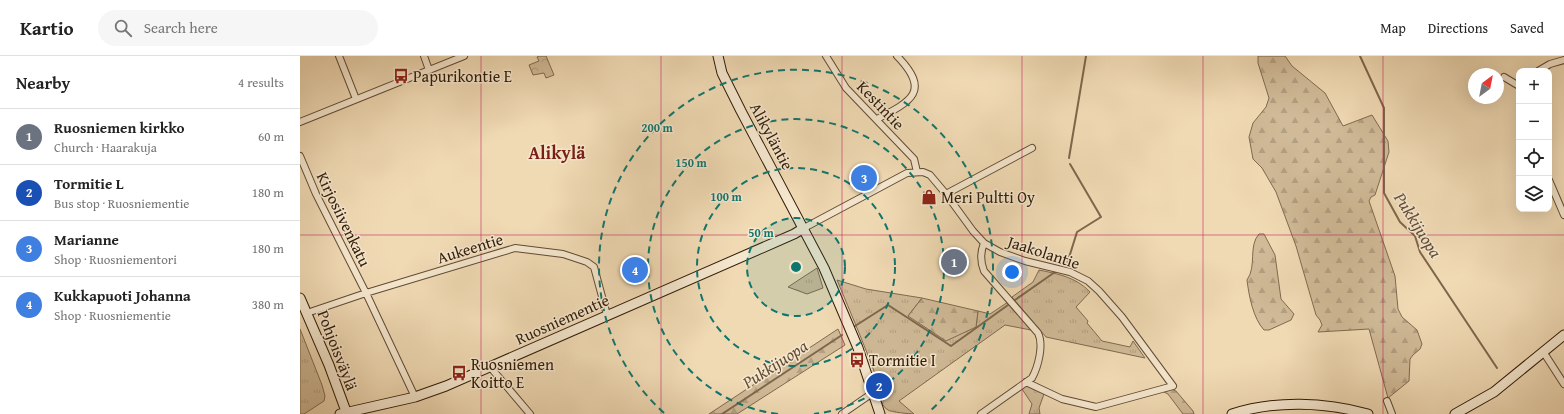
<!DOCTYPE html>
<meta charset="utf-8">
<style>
:root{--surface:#fff;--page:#f6f6f6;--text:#222;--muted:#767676;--line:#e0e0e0;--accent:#8f2418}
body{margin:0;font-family:"Gentium Book Plus",serif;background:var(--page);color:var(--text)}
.controls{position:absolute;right:12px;top:12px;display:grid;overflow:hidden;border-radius:8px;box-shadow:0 4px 16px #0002}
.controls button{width:36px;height:36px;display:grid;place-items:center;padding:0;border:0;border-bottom:1px solid var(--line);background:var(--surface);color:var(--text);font:20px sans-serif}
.compass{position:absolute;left:1168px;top:12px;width:36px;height:36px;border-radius:50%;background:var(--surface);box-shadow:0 4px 16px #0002;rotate:32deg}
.you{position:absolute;left:712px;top:216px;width:14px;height:14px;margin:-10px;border:3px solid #fff;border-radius:50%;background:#1a73e8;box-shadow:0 0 0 6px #1a73e833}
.badge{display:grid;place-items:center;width:26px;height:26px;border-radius:50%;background:var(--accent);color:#fff;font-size:13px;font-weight:700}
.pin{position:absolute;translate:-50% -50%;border:2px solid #fff;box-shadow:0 1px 4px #0006}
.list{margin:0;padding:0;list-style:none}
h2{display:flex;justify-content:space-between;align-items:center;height:52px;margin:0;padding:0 16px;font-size:17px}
h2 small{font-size:13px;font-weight:400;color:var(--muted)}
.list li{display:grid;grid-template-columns:26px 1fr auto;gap:12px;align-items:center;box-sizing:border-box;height:56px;padding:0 16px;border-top:1px solid var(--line)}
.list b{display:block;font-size:15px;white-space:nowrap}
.list p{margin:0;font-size:13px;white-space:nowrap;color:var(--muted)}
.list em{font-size:13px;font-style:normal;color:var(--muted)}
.icon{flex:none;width:22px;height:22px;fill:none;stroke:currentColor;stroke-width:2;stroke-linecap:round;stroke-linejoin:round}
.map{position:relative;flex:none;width:1264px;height:358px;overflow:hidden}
header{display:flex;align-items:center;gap:24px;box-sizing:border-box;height:56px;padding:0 20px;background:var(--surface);border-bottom:1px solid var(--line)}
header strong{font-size:19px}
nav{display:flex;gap:22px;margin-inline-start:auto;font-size:14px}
.search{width:280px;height:36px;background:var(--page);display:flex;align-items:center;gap:10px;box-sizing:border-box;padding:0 14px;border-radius:22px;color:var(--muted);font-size:15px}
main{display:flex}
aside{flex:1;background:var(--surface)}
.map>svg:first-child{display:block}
.grass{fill:url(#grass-tufts);stroke:#806a50}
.forest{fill:url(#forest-firs);stroke:#806a50}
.park{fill:url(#park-crowns);stroke:#806a50}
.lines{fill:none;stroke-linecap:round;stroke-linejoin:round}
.stream{stroke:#7d674c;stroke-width:2}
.street-casing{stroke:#614b33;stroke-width:8}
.secondary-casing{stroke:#311b08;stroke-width:11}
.street{stroke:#f5e7ce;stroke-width:6}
.secondary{stroke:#f5e7ce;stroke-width:9}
.grid{fill:none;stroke:#c2185b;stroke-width:1;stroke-opacity:0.55}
.ring{fill:none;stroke:#0f766e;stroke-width:2;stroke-dasharray:7 5}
.labels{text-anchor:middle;stroke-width:3;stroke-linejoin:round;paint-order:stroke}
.poi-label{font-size:16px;fill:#311b08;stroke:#f5e7ce;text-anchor:start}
.street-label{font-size:16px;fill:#311b08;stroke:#f5e7ce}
.water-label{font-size:17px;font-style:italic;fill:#634d36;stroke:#f5e7ce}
.quarter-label{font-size:18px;font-weight:bold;fill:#7a1f14;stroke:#f5e7ce}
.centre{fill:#0f766e;stroke:#f5e7ce;stroke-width:2}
.ring-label{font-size:12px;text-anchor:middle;font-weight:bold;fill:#0f766e;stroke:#f5e7ce;stroke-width:3;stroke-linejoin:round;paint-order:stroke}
</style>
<header>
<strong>Kartio</strong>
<div class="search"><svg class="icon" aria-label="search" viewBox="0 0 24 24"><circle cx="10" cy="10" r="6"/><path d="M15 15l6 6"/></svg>Search here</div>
<nav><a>Map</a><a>Directions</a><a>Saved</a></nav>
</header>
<main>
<aside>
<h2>Nearby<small>4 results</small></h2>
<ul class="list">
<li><span class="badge" style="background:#6b7280">1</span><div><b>Ruosniemen kirkko</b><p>Church · Haarakuja</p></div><em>60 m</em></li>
<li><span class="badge" style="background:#1a4fb4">2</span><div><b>Tormitie L</b><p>Bus stop · Ruosniementie</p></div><em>180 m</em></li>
<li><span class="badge" style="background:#3f7fe0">3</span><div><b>Marianne</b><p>Shop · Ruosniementori</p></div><em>180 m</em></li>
<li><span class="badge" style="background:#3f7fe0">4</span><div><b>Kukkapuoti Johanna</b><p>Shop · Ruosniementie</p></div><em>380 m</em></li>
</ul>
</aside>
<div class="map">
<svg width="1264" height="358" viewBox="0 0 1264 358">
<defs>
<pattern id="grass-tufts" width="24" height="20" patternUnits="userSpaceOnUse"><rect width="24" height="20" fill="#d0ba97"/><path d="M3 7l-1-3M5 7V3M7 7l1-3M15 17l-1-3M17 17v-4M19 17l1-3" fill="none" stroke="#b39f81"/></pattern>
<pattern id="forest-firs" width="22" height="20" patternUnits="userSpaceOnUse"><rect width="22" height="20" fill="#d0ba97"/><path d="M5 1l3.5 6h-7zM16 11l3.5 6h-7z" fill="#b39f81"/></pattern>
<pattern id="park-crowns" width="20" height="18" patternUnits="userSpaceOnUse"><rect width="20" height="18" fill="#d0ba97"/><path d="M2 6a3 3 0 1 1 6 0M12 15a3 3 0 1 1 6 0" fill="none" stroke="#b39f81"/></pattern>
</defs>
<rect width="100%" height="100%" fill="#f0dab4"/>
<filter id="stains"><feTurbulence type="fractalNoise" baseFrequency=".005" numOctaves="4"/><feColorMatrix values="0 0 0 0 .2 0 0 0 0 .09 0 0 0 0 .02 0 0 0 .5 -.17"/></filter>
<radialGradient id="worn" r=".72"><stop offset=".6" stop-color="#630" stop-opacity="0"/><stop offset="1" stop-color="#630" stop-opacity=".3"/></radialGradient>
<path class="grass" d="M517 212 523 232 507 238 488 231Z
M739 214C758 218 776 221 790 236L776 251 788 265 787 267 802 285 830 291 833 285 845 302 746 281 712 241 733 226Z
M537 224 566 233 622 242 608 260 676 271 678 255 690 258 708 246 731 274 705 269 599 345 614 358C611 358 590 356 588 354 579 349 580 335 578 326 566 292 551 258 537 224Z
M0 273 22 329 25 340 24 345 4 358H0Z
M726 330 744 338 739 352 740 358H729L732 348 722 333Z"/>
<path class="forest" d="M958 0H985L992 10 1025 37 1043 70 1072 59 1088 85 1089 96 1075 139 1071 141 1069 145 1095 220 1098 253 1102 261 1117 274 1122 288 1120 293 1113 299 1110 303 1109 325 1088 342 1069 273 1018 276 1022 269 1020 264 1016 259 996 190 976 136 962 112 953 103 949 81 953 67 966 51 969 42 958 7Z
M959 178H964L975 199 981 243 994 258 991 264 969 274H964C953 262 949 240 947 224 957 210 948 190 959 178Z
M622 242 678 255 676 271 646 285 608 260Z
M538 273 545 289 437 358H409Z
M872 333 876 335 893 355 894 358H883L868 338 864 336Z"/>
<path class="park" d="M239 0H246L254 19 246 22 244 17 233 19 229 9 239 5 237 1Z"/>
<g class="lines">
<path class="stream" d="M1060 0 1084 52V137L1100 166 1115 180 1120 196 1197 312
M769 102 786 0
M767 208 777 176 801 161 770 108
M715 244 755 216
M555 270 588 249 651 290 708 249
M422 358 542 279"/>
<g class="street-casing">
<path id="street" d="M39 0 56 43
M124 0 129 14
M526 0 546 32 614 103 617 116
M1238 15 1250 8 1264 4
M1204 21 1219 30
M577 63C612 45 631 35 597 0
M0 66 164 0
M0 100 16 138 66 237 115 341
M1249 124 1264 159
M646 138 732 92
M504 172 607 117 623 116 630 119 646 138 673 175 684 187 700 196 725 205 770 216 788 225 799 235 822 261 873 330 796 351 762 343 726 326
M7 257 66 237 215 192 263 198 287 206 294 211 307 259
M1244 297 1264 328
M191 312 230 358
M1087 345 1092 358
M542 358 574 336
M681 358 732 322C738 311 744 289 738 277L684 215C680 205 680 197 684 187"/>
</g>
<g class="secondary-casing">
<path id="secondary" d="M418 0 422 17 441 55 524 212 558 292 580 358
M0 242 29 309 47 358
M40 358 115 341 146 330 494 178 504 172
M932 358C975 344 1025 346 1068 358
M1155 358 1194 336 1264 279"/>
</g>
<use href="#street" class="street"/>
<use href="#secondary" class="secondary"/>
</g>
<path class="grid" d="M181 0V358M361 0V358M542 0V358M722 0V358M903 0V358M1083 0V358M0 179H1264"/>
<circle cx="496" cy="211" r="49" fill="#0f766e" fill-opacity=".12"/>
<g class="ring">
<circle cx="496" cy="211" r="49"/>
<circle cx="496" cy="211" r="99"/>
<path d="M478 358A148 148 0 1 1 514 358"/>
<path d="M364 357A197 197 0 1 1 628 357"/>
</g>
<defs>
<g id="bus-bare" transform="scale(1.2)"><path d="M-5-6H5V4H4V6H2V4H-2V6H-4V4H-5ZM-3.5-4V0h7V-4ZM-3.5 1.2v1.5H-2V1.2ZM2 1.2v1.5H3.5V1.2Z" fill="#8f2418" stroke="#f5e7ce" stroke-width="2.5" paint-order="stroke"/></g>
<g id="shop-bare" transform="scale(1.2)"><path d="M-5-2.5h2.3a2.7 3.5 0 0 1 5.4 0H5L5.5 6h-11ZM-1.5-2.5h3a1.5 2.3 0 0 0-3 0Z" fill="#8f2418" stroke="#f5e7ce" stroke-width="2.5" paint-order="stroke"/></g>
</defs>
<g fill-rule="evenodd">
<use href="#bus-bare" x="101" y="20"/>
<use href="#shop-bare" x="629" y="141"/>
<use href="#bus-bare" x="557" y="304"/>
<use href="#bus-bare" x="159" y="317"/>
</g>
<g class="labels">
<g class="poi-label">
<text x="113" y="26">Papurikontie E</text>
<text x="641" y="147">Meri Pultti Oy</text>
<text x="569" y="310">Tormitie I</text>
<text x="171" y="314">Ruosniemen<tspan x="171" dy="18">Koitto E</tspan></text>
</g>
<g class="street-label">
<text transform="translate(581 49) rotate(46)" y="6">Kestintie</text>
<text transform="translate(472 80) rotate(62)" y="6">Alikyläntie</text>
<text transform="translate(44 163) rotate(64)" y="6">Kirjosiivenkatu</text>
<text transform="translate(170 192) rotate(-17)" y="6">Aukeentie</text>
<text transform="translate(744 196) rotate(18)" y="6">Jaakolantie</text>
<text transform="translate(262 263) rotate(-24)" y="6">Ruosniementie</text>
<text transform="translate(38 294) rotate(69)" y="6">Pohjoisväylä</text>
</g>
<g class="water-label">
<text transform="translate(1118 169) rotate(58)" y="6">Pukkijuopa</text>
<text transform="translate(475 308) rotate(-33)" y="6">Pukkijuopa</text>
</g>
<g class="quarter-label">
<text x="257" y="103">Alikylä</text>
</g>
</g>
<circle cx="496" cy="211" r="6" class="centre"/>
<g class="ring-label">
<text x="357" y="76">200 m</text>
<text x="391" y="111">150 m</text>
<text x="426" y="145">100 m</text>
<text x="461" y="181">50 m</text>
</g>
<rect width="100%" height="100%" filter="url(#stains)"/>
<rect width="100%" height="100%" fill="url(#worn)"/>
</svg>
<div class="controls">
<button>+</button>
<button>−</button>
<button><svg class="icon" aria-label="locate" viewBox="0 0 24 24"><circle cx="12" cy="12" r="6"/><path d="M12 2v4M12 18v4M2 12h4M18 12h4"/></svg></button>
<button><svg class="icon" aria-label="layers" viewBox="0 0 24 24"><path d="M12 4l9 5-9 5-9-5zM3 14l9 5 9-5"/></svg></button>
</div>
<svg class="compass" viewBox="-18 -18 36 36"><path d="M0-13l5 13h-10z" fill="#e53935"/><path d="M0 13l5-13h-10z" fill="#767676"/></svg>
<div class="you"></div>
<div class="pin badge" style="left:654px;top:206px;background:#6b7280">1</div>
<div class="pin badge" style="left:579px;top:330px;background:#1a4fb4">2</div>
<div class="pin badge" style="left:564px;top:122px;background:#3f7fe0">3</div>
<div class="pin badge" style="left:335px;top:214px;background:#3f7fe0">4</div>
</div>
</main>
